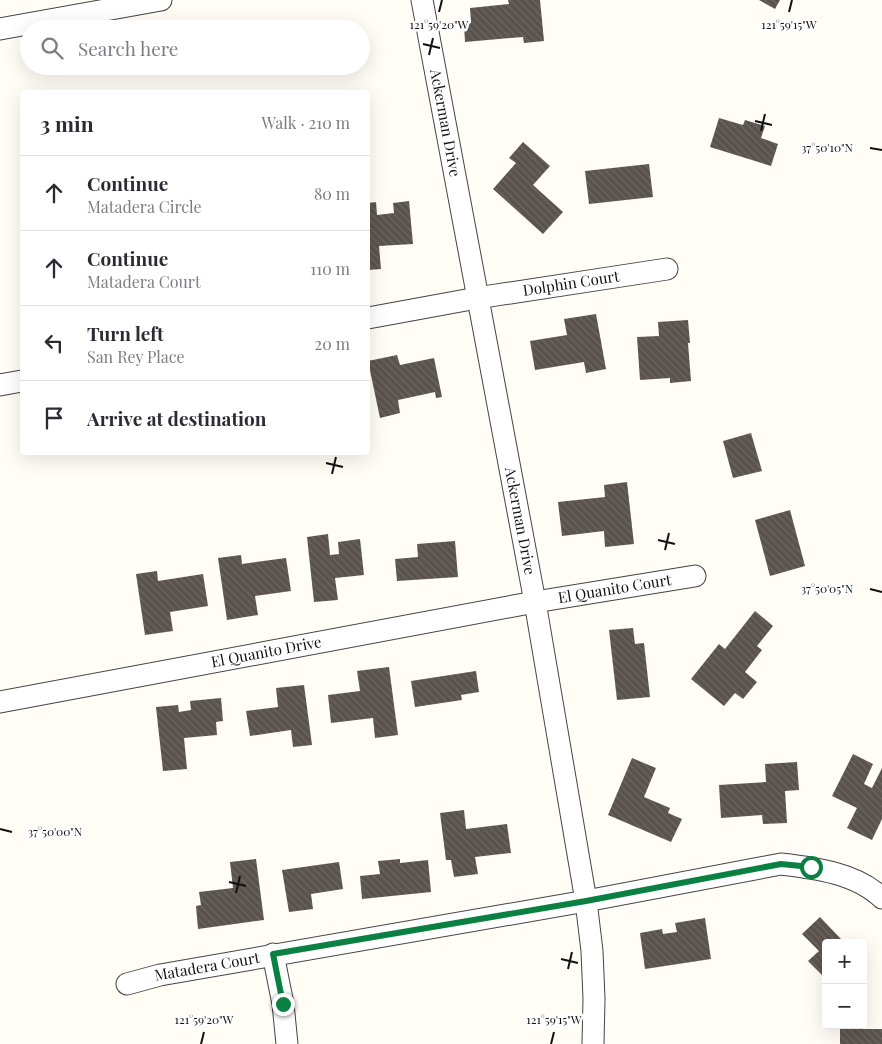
<!DOCTYPE html>
<meta charset="utf-8">
<style>
:root{--surface:#fff;--page:#f2f2f3;--text:#2b2b33;--muted:#7c7c81;--line:#e1e1e2}
body{margin:0;font-family:"Playfair Display",serif;background:var(--page);color:var(--text)}
.controls{position:absolute;right:15px;bottom:15px;display:grid;overflow:hidden;border-radius:5px;box-shadow:0 5px 20px #0002}
.controls button{width:45px;height:45px;display:grid;place-items:center;padding:0;border:0;border-bottom:1px solid var(--line);background:var(--surface);color:var(--text);font:25px sans-serif}
.stop{position:absolute;width:15px;height:15px;margin:-11px;border:4px solid #0b8043;border-radius:50%;background:#fff}
.stop.end{background:#0b8043;border-color:#fff;box-shadow:0 1px 5px #0008}
.list{margin:0;padding:0;list-style:none}
h2{display:flex;justify-content:space-between;align-items:center;height:65px;margin:0;padding:0 20px;font-size:21px}
h2 small{font-size:16px;font-weight:400;color:var(--muted)}
.list li{display:grid;grid-template-columns:32px 1fr auto;gap:15px;align-items:center;box-sizing:border-box;height:75px;padding:0 20px;border-top:1px solid var(--line)}
.list b{display:block;font-size:19px;white-space:nowrap}
.list p{margin:0;font-size:16px;white-space:nowrap;color:var(--muted)}
.list em{font-size:16px;font-style:normal;color:var(--muted)}
.icon{flex:none;width:28px;height:28px;fill:none;stroke:currentColor;stroke-width:2;stroke-linecap:round;stroke-linejoin:round}
.map{position:relative;flex:none;width:882px;height:1044px;overflow:hidden}
.search{position:absolute;background:var(--surface);box-shadow:0 5px 20px #0002;left:20px;top:20px;width:350px;height:55px;display:flex;align-items:center;gap:12px;box-sizing:border-box;padding:0 18px;border-radius:28px;color:var(--muted);font-size:19px}
.panel{position:absolute;background:var(--surface);box-shadow:0 5px 20px #0002;left:20px;top:90px;width:350px;height:365px;border-radius:5px}
.map>svg:first-child{display:block}
.building{fill:url(#building-back-hatch)}
.lines{fill:none;stroke-linecap:round;stroke-linejoin:round}
.minor-casing{stroke:#444;stroke-width:23}
.minor{stroke:#fff;stroke-width:21}
.route{stroke:#0b8043;stroke-width:6}
.ticks{fill:none;stroke:#111;stroke-width:2}
.labels{text-anchor:middle;stroke-width:5;stroke-linejoin:round;paint-order:stroke}
.street-label{font-size:15px;fill:#111;stroke:#fff}
.ticks-label{font-size:12px;text-anchor:middle;fill:#111;stroke:#fff;stroke-width:5;stroke-linejoin:round;paint-order:stroke}
</style>
<div class="map">
<svg width="882" height="1044" viewBox="0 0 882 1044">
<defs>
<pattern id="building-back-hatch" width="6" height="6" patternUnits="userSpaceOnUse" patternTransform="scale(1.25)"><rect width="6" height="6" fill="#5a524d"/><path d="M-1 5l2 2M0 0l6 6M5-1l2 2" fill="none" stroke="#6d6662"/></pattern>
</defs>
<rect width="100%" height="100%" fill="#fffdf5"/>
<path class="building" d="M508 0H540L544 41 524 43 523 37 465 42 464 24 471 23 470 8 509 4Z
M759 0H780L775 9Z
M719 118 743 125 745 120 765 126 761 138 778 144 771 166 710 147Z
M523 142 550 166 533 185 563 212 543 234 493 189 516 163 509 158Z
M649 164 653 197 589 204 585 171Z
M409 201 413 244 379 246 381 269 368 270V203L376 202 377 215 394 213 393 203Z
M596 314 606 369 586 373 584 362 535 370 530 341 567 335 564 319Z
M688 320 690 343H688L691 381 670 383V378L640 380 637 337 659 336 658 322Z
M397 355 400 365 434 358 442 397 436 398 435 392 398 400 400 413 380 418 368 361Z
M751 433 762 471 733 478 723 441Z
M627 482 634 544 605 547 604 531 562 536 558 502 605 497 604 485Z
M790 510 805 566 770 576 755 520Z
M328 534 330 555 339 554 338 542 360 539 364 575 335 578 338 600 314 602 307 537Z
M455 541 458 577 397 581 395 559 418 557 417 544Z
M241 555 242 564 286 558 291 591 255 596 258 615 227 620 218 558Z
M157 571 158 581 203 574 208 606 170 612 173 631 145 635 136 574Z
M755 611 773 626 757 646 762 650 745 672 757 682 743 699 735 693 724 706 691 679 719 644 725 649Z
M633 628 635 644 644 643 650 697 617 700 609 630Z
M389 667 398 735 375 738 373 718 331 723 328 695 360 691 357 671Z
M476 671 479 692 461 695 462 700 415 707 411 681Z
M304 685 312 745 293 747 291 730 250 736 246 711 278 707 276 688Z
M221 698 223 721 216 722 217 735 184 738 187 769 163 771 156 707 178 705 179 712 191 710 190 701Z
M853 754 873 764 864 784 872 788 882 768V819L872 840 847 828 857 808 832 796Z
M632 758 656 768 644 797 670 808 668 813 682 819 671 842 608 815Z
M797 762 799 790 785 791 787 823 763 824 762 815 721 818 719 785 766 782 765 764Z
M464 810 466 829 507 824 511 853 475 857 478 874 454 877 451 860H446L440 813Z
M256 859 264 920 198 929 196 906 201 905 199 892 233 888 230 862Z
M400 859V863L428 860 431 892 362 899 360 876 380 874 378 861Z
M339 862 343 889 311 894 313 909 289 912 282 870Z
M820 917 841 939 837 943H826V979L808 961 819 951 802 934Z
M705 918 711 959 645 969 640 933 662 929 663 934 677 932 675 923Z
M840 1029H882V1044H840Z"/>
<g class="lines">
<g class="minor-casing">
<g id="minor">
<path id="s1" d="M422 0 535 602 586 901 592 951 594 999 593 1044"/>
<path d="M0 29 161 0"/>
<path id="s2" d="M368 318 477 298 667 269"/>
<path d="M0 385 22 381"/>
<path id="s3" d="M0 702 535 602 695 576"/>
<path d="M273 954 283 1004 287 1044"/>
<path id="s4" d="M127 984 160 975 586 901 781 864C815 868 856 873 882 898"/>
</g>
</g>
<use href="#minor" class="minor"/>
</g>
<g class="lines">
<path class="route" d="M283 1004 273 954 586 901 781 864 811 867"/>
</g>
<path class="ticks" d="M439 12 442 0M789 12 792 0M423 44 440 48M429 55 433 38M755 121 772 125M761 131 765 114M870 148 882 150M326 463 343 467M332 474 336 457M658 540 675 544M665 550 669 533M870 589 882 592M0 829 12 832M229 882 246 886M236 893 240 876M561 959 578 963M568 969 572 952M201 1044 204 1032M551 1044 554 1032"/>
<g class="labels">
<g class="street-label">
<text dy="5" stroke="none"><textPath href="#s1" startOffset="125">Ackerman Drive</textPath></text>
<text dy="5" stroke="none"><textPath href="#s2" startOffset="206">Dolphin Court</textPath></text>
<text dy="5" stroke="none"><textPath href="#s1" startOffset="530">Ackerman Drive</textPath></text>
<text dy="5" stroke="none"><textPath href="#s3" startOffset="625">El Quanito Court</textPath></text>
<text dy="5" stroke="none"><textPath href="#s3" startOffset="271">El Quanito Drive</textPath></text>
<text dy="5" stroke="none"><textPath href="#s4" startOffset="82">Matadera Court</textPath></text>
</g>
</g>
<g class="ticks-label">
<text x="439" y="29">121°59'20"W</text>
<text x="789" y="29">121°59'15"W</text>
<text x="827" y="152">37°50'10"N</text>
<text x="827" y="593">37°50'05"N</text>
<text x="55" y="836">37°50'00"N</text>
<text x="204" y="1024">121°59'20"W</text>
<text x="554" y="1024">121°59'15"W</text>
</g>
</svg>
<div class="controls">
<button>+</button>
<button>−</button>
</div>
<div class="stop" style="left:811px;top:867px"></div>
<div class="stop end" style="left:283px;top:1004px"></div>
<div class="search"><svg class="icon" aria-label="search" viewBox="0 0 24 24"><circle cx="10" cy="10" r="6"/><path d="M15 15l6 6"/></svg>Search here</div>
<section class="panel">
<h2>3 min<small>Walk · 210 m</small></h2>
<ul class="list">
<li><svg class="icon" aria-label="ahead" viewBox="0 0 24 24"><path d="M12 20V5M6 11l6-6 6 6"/></svg><div><b>Continue</b><p>Matadera Circle</p></div><em>80 m</em></li>
<li><svg class="icon" aria-label="ahead" viewBox="0 0 24 24"><path d="M12 20V5M6 11l6-6 6 6"/></svg><div><b>Continue</b><p>Matadera Court</p></div><em>110 m</em></li>
<li><svg class="icon" aria-label="left" viewBox="0 0 24 24"><path d="M17 20v-9H6M10 6l-5 5 5 5"/></svg><div><b>Turn left</b><p>San Rey Place</p></div><em>20 m</em></li>
<li><svg class="icon" aria-label="arrive" viewBox="0 0 24 24"><path d="M6 21V4h12l-3 4 3 4H6"/></svg><div><b>Arrive at destination</b></div></li>
</ul>
</section>
</div>
